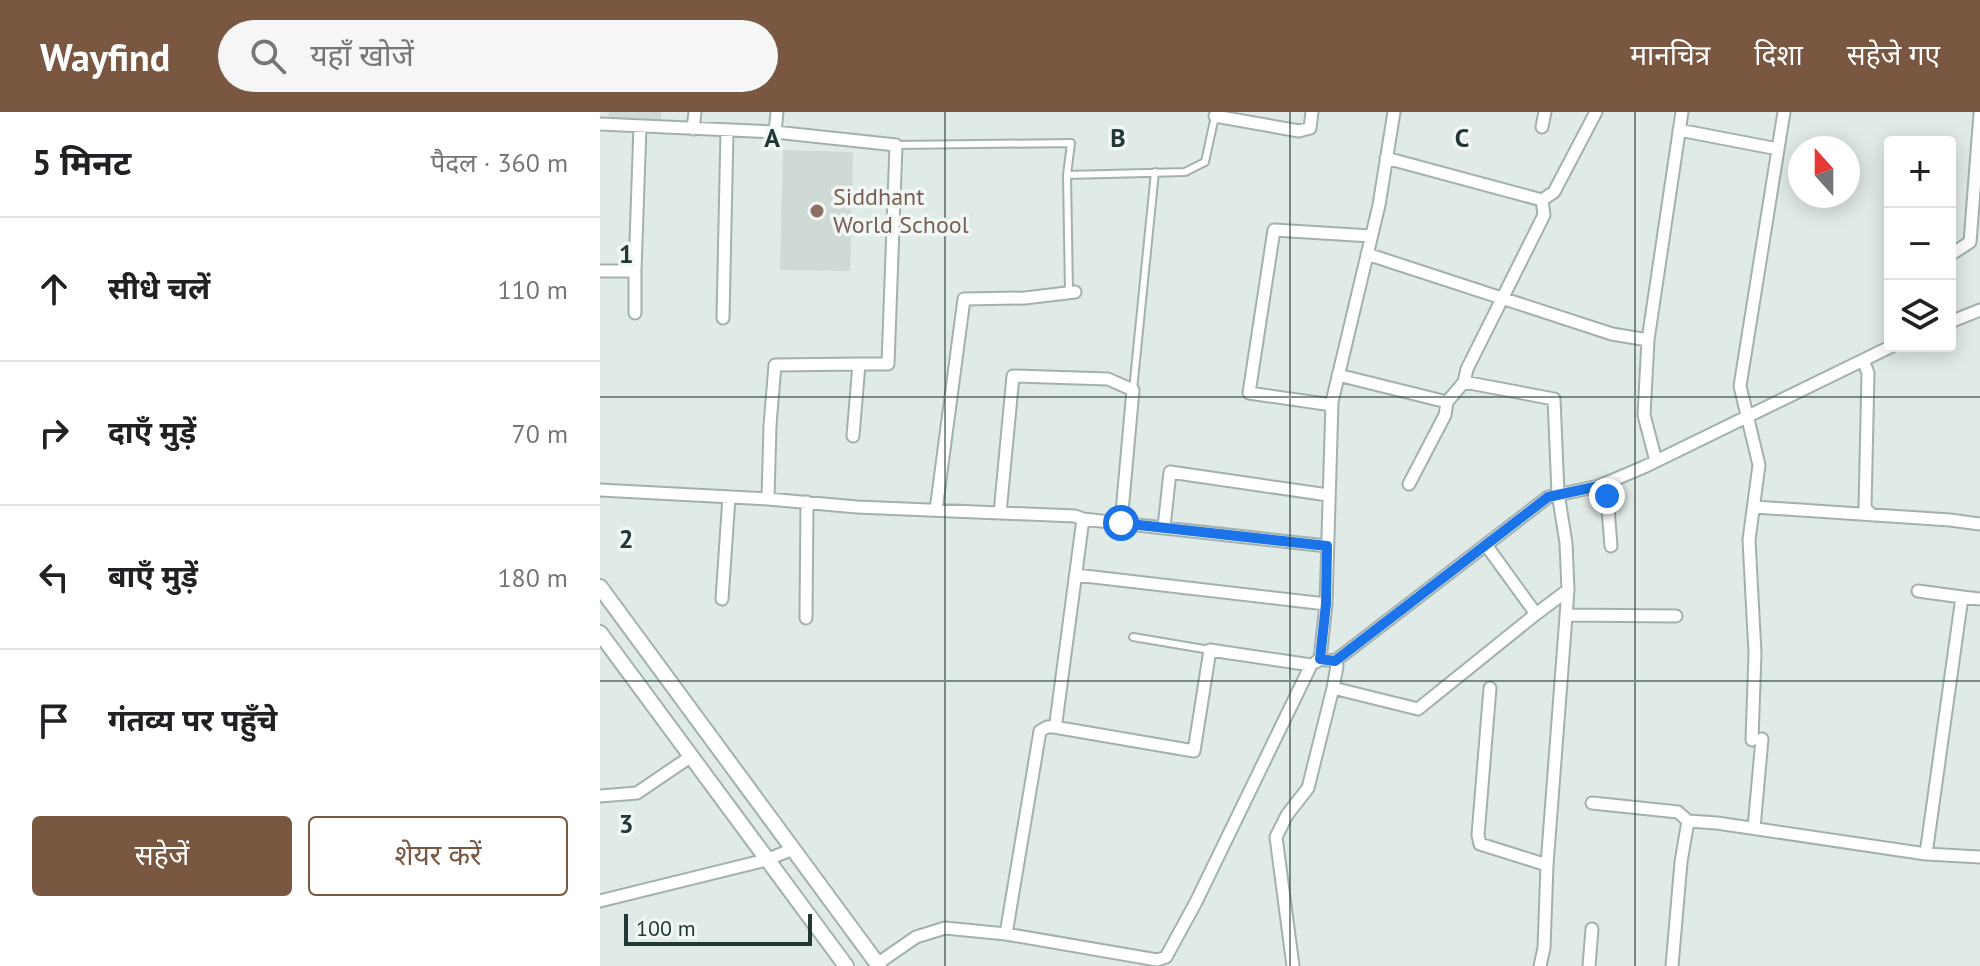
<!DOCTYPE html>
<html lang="hi">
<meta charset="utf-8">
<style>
:root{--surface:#fff;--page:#f6f6f6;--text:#202124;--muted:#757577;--line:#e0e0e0;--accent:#795740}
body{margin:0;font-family:"PT Sans","Noto Sans Devanagari",sans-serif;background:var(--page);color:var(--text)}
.controls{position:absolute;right:24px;top:24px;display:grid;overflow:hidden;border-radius:8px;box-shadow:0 4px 20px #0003}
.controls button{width:72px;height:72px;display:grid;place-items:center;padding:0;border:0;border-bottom:2px solid var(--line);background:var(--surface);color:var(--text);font:40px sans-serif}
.compass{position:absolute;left:1188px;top:24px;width:72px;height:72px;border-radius:50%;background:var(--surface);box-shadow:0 4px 20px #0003;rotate:339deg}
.scale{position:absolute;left:24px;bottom:20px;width:188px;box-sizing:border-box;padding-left:8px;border:4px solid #223836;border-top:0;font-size:22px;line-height:28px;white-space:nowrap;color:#223836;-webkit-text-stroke:6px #f0f7f4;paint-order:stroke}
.stop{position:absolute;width:24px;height:24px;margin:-18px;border:6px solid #1a73e8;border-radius:50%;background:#fff}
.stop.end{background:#1a73e8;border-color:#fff;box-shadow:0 2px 8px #0008}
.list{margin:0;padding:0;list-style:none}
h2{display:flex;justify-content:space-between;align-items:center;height:104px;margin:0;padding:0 32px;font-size:34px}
h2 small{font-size:26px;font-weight:400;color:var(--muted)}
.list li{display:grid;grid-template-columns:52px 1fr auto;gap:24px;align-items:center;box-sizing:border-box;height:144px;padding:0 32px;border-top:2px solid var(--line)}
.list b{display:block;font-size:30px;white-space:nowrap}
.list em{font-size:26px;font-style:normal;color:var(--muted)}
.actions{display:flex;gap:16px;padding:24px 32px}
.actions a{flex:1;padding:18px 0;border:2px solid var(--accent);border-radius:8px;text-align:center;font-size:28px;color:var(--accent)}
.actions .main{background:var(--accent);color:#fff}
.icon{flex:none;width:44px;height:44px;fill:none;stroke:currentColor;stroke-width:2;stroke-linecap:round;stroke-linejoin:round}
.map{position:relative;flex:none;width:1380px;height:854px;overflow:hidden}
header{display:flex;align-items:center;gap:48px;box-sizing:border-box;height:112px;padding:0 40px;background:var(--accent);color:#fff}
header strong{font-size:38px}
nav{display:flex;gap:44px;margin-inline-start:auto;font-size:28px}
.search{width:560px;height:72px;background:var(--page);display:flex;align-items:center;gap:20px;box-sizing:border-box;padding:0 28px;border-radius:44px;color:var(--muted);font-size:30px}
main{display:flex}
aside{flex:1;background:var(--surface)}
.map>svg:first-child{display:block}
.built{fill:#cfd9d6}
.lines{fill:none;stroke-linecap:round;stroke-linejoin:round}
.service-casing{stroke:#a3b1ae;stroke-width:10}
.minor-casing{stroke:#a3b1ae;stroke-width:15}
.tertiary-casing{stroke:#a3b1ae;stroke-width:18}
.service{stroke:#fff;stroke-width:6}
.minor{stroke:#fff;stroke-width:11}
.tertiary{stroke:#fff;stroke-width:14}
.route{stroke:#1a73e8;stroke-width:10}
.grid{fill:none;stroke:#223836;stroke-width:2;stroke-opacity:0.55}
.education-dot{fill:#8d6e63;stroke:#f0f7f4;stroke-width:3}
.labels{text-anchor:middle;stroke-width:7;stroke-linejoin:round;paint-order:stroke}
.education-label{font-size:24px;fill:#785e54;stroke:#f0f7f4;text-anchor:start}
.grid-label{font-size:26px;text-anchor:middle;font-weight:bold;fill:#223836;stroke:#f0f7f4;stroke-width:7;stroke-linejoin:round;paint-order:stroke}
</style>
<header>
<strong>Wayfind</strong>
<div class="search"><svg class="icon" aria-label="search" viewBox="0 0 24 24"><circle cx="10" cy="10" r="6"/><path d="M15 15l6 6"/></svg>यहाँ खोजें</div>
<nav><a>मानचित्र</a><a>दिशा</a><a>सहेजे गए</a></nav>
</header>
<main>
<aside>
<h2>5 मिनट<small>पैदल · 360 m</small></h2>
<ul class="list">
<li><svg class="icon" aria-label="ahead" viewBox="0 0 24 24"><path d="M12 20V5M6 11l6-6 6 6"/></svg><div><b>सीधे चलें</b></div><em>110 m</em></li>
<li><svg class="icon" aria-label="right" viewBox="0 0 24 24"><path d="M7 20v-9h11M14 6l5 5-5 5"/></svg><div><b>दाएँ मुड़ें</b></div><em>70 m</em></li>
<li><svg class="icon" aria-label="left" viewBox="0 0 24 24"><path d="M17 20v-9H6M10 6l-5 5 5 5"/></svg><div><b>बाएँ मुड़ें</b></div><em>180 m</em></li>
<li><svg class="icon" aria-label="arrive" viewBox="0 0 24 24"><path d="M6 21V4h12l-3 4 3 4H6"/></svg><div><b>गंतव्य पर पहुँचे</b></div></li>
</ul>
<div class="actions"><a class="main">सहेजें</a><a>शेयर करें</a></div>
</aside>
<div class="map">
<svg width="1380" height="854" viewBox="0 0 1380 854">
<rect width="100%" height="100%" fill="#e0eae7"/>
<path class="built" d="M9 0H61L60 11 8 8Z
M183 38 253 40 250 159 180 158Z"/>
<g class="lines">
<g class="service-casing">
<path id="service" d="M296 33 471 31 467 63
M469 180 467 63 585 60 605 50 615 4
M533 278 555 60
M533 525 610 538"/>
</g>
<g class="minor-casing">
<path id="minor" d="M615 4 699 19 710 16 712 0
M0 12 175 20 177 0
M942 15 945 0
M93 17 95 0
M1079 18 1178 37
M175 20 296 33 288 252H259
M786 46 942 88 954 80 996 0
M767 142 1012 222 1048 228
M1350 143 1370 130 1380 2
M0 159H35V201
M35 159 40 14
M123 206 127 19
M1350 210 1380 198
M1263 248 1268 261 1265 396 1272 403
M738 263 847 290
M864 270 954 287 958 381 966 431 968 478 947 753 944 836 940 854
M732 293 649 281 674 118 771 124
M1056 349 1044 303 1048 228 1082 0
M809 372 845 303 847 290 864 270 867 257 944 103 942 88
M999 374 1007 384 1011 434
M0 378 168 387 170 313 175 253 259 252 253 324
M168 387 257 395 475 404 483 407 456 610 454 615H447L440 619 406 822
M1154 395 1350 408 1380 412
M336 398 364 187 425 186 475 180
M400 401 413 264 508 267 533 278 521 411
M483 407 727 434
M564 415 570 360 728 383
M476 463 726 492 720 547 716 550
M1318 479 1362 485
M122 487 129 385
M726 492 732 290 779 93 794 0
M936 502 968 478
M967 503 1076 504
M206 506 207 390
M720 547 735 549 948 385 999 374 1044 355 1292 234
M733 576 818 597 936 502 886 433
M890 576 878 723 880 732 947 753
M1152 628 1155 541 1149 428 1159 353 1140 274 1184 0
M0 684 37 681 90 645
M992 691 1078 700 1088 709
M1154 716 1162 627
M1326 742 1362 485 1380 487
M0 789 166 748 193 737
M277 852 316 825 345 816 406 822 557 848 566 845 596 790 711 553 610 538 594 639 454 615
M693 854 676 725 687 703 708 676 733 576 737 554 735 549
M989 854 992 817
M1072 854 1081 750 1088 709 1117 711 1326 742 1380 745"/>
</g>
<g class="tertiary-casing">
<path id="tertiary" d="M0 475 279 854
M0 521 246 854"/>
</g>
<use href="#service" class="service"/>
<use href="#minor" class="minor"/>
<use href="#tertiary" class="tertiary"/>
</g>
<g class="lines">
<path class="route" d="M521 411 727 434 726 492 720 547 735 549 948 385 999 374 1007 384"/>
</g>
<path class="grid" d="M345 0V854M690 0V854M1035 0V854M0 285H1380M0 569H1380"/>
<circle class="education-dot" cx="217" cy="99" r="8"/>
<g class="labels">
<g class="education-label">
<text x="233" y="93">Siddhant<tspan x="233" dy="28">World School</tspan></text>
</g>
</g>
<g class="grid-label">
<text x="172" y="35">A</text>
<text x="518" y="35">B</text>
<text x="862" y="35">C</text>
<text x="26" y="151">1</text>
<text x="26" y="436">2</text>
<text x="26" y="721">3</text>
</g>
</svg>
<div class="controls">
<button>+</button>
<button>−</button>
<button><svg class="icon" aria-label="layers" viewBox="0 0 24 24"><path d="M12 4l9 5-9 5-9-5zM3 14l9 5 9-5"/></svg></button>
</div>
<svg class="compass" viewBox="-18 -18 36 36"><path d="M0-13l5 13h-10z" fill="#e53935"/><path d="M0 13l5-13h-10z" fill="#757577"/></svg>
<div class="scale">100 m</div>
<div class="stop" style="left:521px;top:411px"></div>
<div class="stop end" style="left:1007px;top:384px"></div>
</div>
</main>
